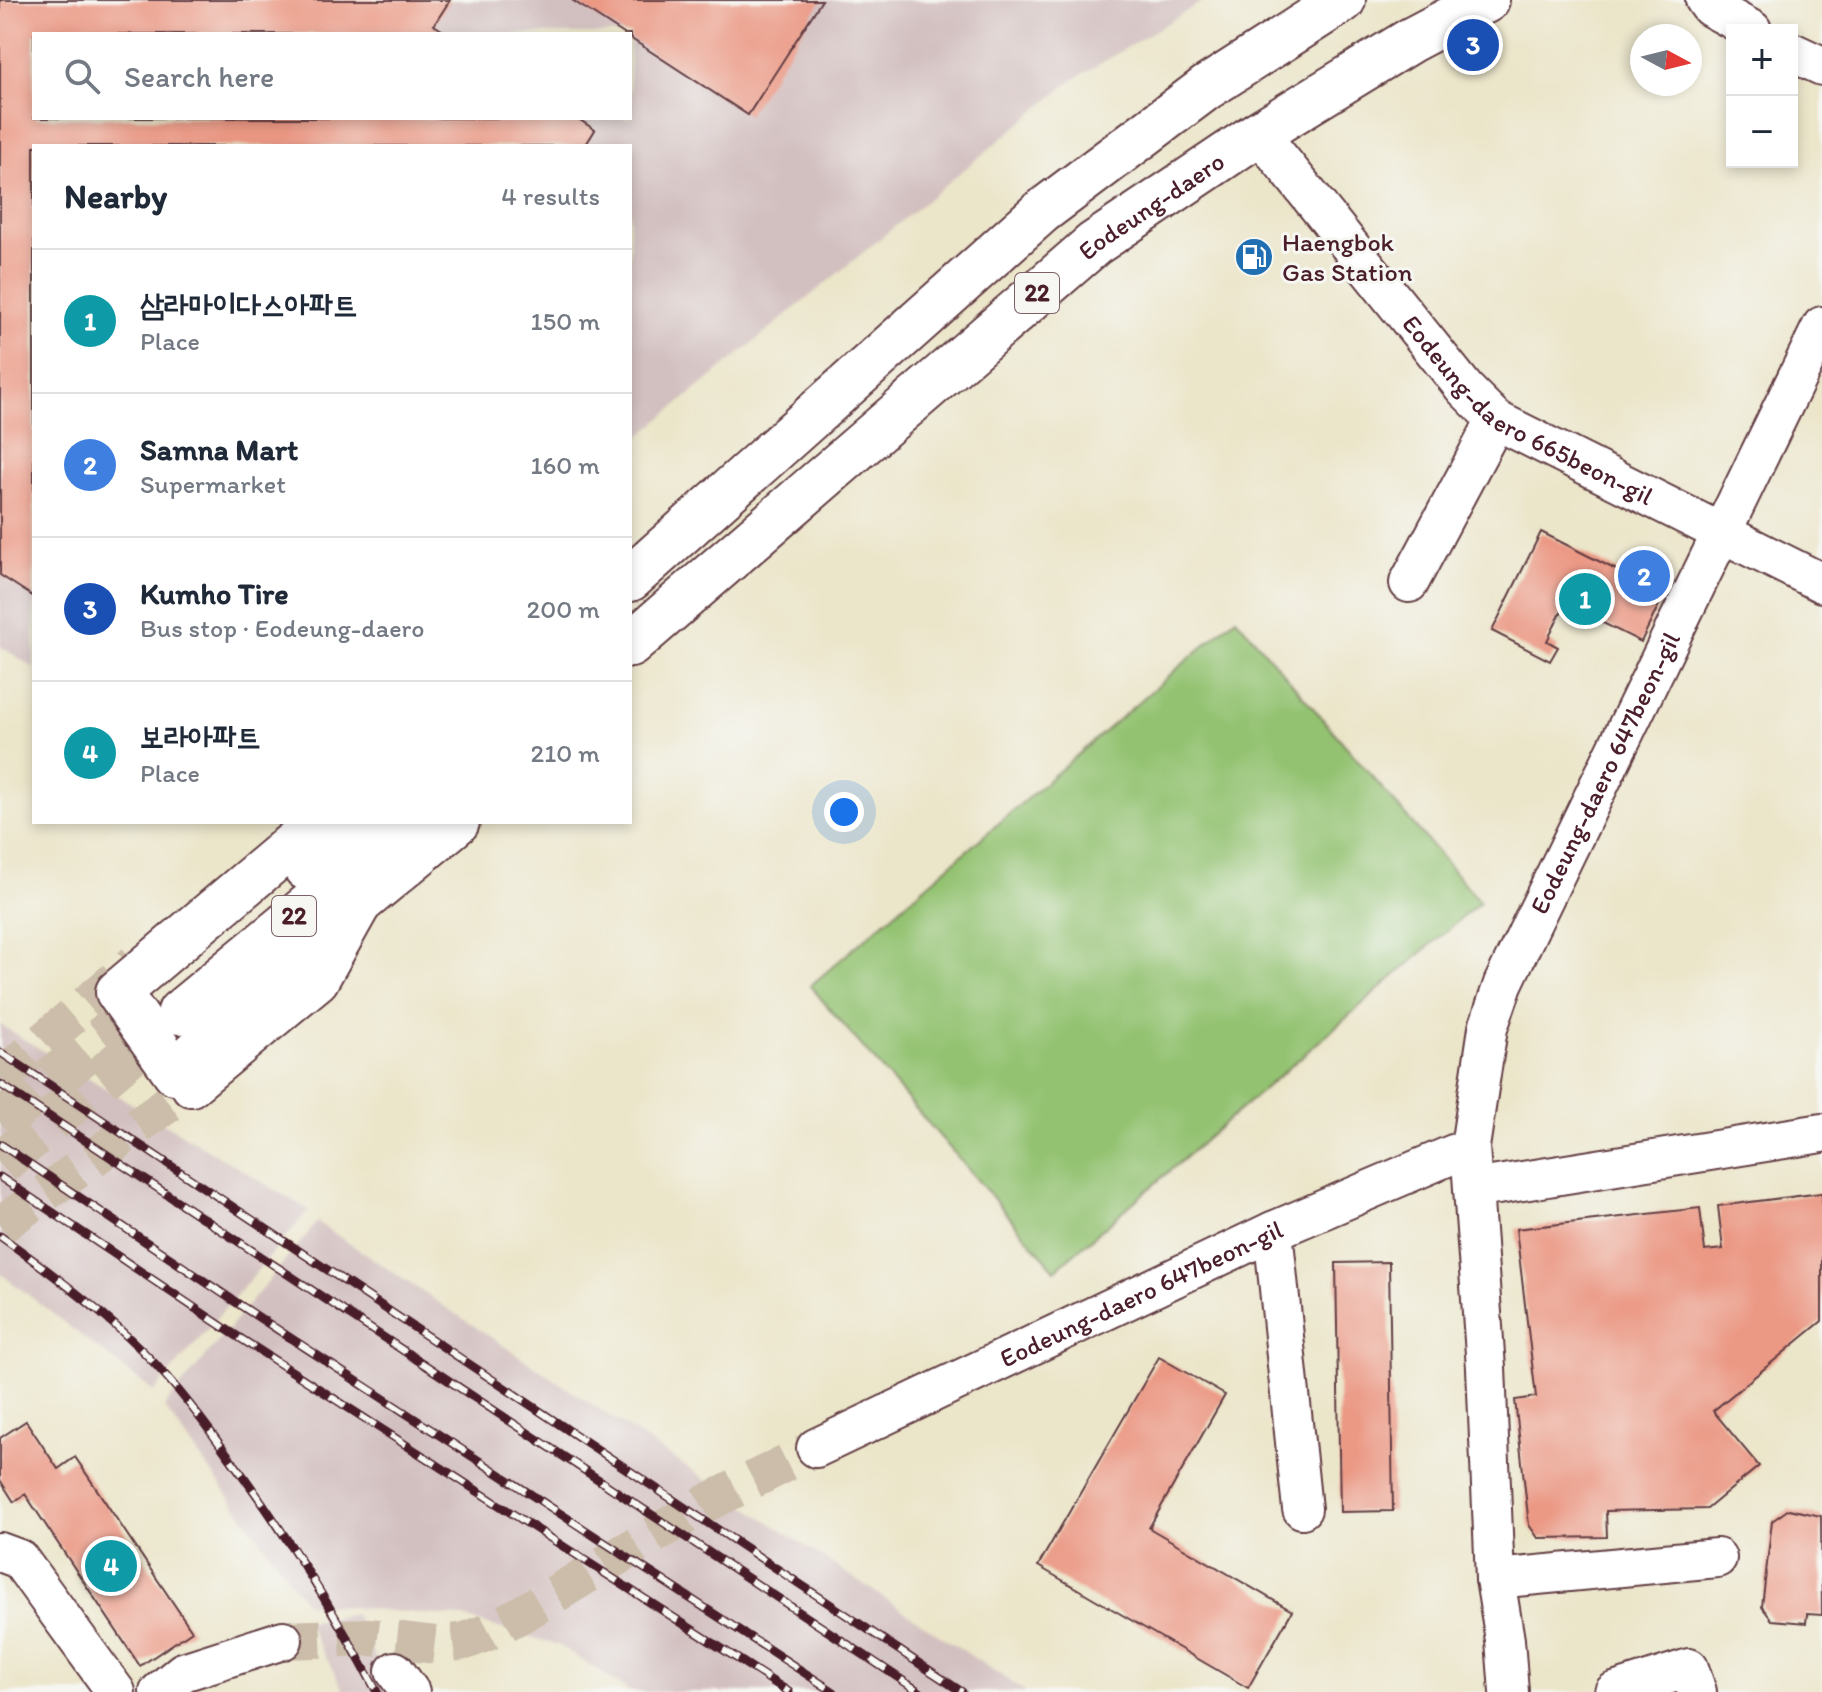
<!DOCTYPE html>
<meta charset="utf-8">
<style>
:root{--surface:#fff;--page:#f2f2f3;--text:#1f2937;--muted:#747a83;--line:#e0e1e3;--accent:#1f6fb2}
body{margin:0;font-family:Itim,"Poor Story",sans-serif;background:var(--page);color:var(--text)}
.controls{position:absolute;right:24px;top:24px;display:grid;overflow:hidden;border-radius:0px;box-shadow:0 4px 12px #0003}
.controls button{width:72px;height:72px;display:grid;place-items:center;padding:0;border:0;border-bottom:2px solid var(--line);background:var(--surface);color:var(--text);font:40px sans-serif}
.compass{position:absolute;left:1630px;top:24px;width:72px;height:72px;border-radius:50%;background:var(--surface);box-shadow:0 4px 12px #0003;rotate:97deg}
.you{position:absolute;left:844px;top:812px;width:28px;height:28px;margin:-20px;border:6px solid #fff;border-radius:50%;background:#1a73e8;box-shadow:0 0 0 12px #1a73e833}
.badge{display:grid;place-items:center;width:52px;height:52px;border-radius:50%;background:var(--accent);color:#fff;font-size:26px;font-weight:700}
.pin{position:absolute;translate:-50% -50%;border:4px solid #fff;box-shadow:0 2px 8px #0006}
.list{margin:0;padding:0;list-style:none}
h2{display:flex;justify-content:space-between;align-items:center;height:104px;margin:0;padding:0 32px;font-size:34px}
h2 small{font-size:26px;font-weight:400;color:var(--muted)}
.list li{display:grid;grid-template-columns:52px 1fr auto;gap:24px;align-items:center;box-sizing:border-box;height:144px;padding:0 32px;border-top:2px solid var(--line)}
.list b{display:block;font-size:30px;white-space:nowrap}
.list p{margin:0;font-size:26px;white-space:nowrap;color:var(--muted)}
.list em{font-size:26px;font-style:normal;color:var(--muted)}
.icon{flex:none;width:44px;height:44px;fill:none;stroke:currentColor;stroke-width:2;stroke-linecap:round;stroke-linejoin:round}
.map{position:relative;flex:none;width:1822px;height:1692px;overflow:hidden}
.search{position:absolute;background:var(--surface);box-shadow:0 4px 12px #0003;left:32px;top:32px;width:600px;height:88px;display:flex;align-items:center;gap:20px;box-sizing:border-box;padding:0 28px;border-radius:0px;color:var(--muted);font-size:30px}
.panel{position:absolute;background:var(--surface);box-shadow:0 4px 12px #0003;left:32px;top:144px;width:600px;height:680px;border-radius:0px}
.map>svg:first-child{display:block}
.industrial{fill:#d2bfbf;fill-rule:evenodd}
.green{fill:#93c271;stroke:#6e704e;stroke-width:2}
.building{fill:#eb9884}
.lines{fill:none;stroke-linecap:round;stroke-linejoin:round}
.minor-tunnel{stroke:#cbbda9;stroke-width:38;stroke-dasharray:38 19;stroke-linecap:butt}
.major-tunnel{stroke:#cbbda9;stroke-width:44;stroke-dasharray:44 22;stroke-linecap:butt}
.minor-casing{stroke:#623d43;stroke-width:42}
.major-casing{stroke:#623d43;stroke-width:48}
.minor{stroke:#fff;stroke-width:38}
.major{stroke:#fff;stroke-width:44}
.rail-casing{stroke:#4a1f2b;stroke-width:9}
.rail{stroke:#f6f6f2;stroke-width:6;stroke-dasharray:18;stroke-linecap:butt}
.labels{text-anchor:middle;stroke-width:6;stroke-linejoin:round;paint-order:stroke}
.shield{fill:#f6f6f2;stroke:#7e6067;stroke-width:2}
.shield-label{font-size:24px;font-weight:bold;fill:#4a1f2b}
.street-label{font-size:26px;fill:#4a1f2b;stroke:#f6f6f2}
.poi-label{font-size:26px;fill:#4a1f2b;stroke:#f6f6f2;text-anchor:start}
</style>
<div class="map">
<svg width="1822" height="1692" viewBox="0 0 1822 1692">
<rect width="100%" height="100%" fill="#f6f6f2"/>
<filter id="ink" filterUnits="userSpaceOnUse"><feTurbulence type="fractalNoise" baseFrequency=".0125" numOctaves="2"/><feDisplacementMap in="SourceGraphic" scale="16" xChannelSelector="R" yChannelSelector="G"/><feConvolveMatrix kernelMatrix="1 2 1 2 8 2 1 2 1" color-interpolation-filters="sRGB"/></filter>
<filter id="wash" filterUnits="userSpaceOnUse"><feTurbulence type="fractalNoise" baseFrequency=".006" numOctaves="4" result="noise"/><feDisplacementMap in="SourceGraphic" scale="32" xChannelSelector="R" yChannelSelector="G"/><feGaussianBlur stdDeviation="1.8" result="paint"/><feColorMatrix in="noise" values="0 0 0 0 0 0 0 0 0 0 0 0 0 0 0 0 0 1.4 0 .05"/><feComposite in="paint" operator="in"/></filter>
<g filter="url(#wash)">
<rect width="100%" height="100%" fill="#ebe5c9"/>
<path class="industrial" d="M0 0H1205L1073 80 630 444V146H34V668L0 646ZM34 34H630V118H34Z
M0 1025 309 1210 154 1392 0 1273Z
M317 1222 958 1647 1026 1692H631L558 1645 461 1617 306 1603 164 1407Z
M355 1614 391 1692H345L306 1622Z"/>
<path class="green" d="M1236 618 1480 902 1055 1270 810 986Z"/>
<g id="blocks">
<path class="building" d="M0 0H450L434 25 448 34H34V118H577L595 130 585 146H34V597L0 575Z
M572 0H822L748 115 630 38V34H624Z
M1541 532 1664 594 1641 642 1565 604 1547 641 1558 647 1550 661 1492 631Z
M1822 1193V1321L1713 1411 1759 1466 1707 1509 1606 1511 1607 1537 1538 1538 1529 1525 1515 1400 1536 1397 1516 1229 1700 1208 1705 1251 1723 1249 1718 1206Z
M1389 1262 1393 1511 1340 1512 1336 1263Z
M1159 1357 1225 1395 1149 1528 1292 1611 1248 1688 1038 1566Z
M26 1421 58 1469 75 1457 192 1631 140 1666 25 1494 14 1502 0 1480V1438Z
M1789 1509 1821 1516 1822 1615 1807 1614 1806 1623 1772 1620 1762 1607 1772 1521Z"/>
</g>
</g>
<g filter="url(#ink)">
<use href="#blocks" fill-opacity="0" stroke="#623d43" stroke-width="2"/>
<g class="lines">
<path class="minor-tunnel" d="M0 1078 135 963
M0 1226 191 1087
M283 1640 370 1637 435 1645 465 1641 488 1632 527 1611 705 1504 816 1448"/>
<path class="major-tunnel" d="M0 1122 147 1001
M0 1164 178 1013"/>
<g class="minor-casing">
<g id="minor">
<path d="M1705 0 1710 7 1752 30"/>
<path d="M1792 52 1822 66"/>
<path id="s1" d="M1259 133 1465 389 1496 420 1822 583"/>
<path d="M1409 583 1496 420"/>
<path d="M191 1087 319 981 360 908"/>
<path d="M1473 1189 1822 1133"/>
<path d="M1273 1231 1302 1509"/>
<path id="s2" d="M816 1448 1273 1231 1470 1147"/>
<path d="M0 1552 19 1559 116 1692"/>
<path d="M1495 1579 1717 1558"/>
<path d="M395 1671 410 1692"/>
<path d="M159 1692 183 1672 283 1640"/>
<path id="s3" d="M1509 1692 1505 1640 1495 1579 1486 1368 1470 1147 1488 1028 1503 984 1531 925 1822 326"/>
<path d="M1614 1692 1689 1668 1697 1692"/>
</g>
</g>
<g class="major-casing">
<g id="major">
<path d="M630 579 1041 212 1206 88 1343 0"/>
<path id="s4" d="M630 645 1094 244 1259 133 1411 40 1487 0"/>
<path d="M319 822 118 992 175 1072 311 943 457 822"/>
<path d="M306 868 358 822"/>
<path d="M180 1012 410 822"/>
</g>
</g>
<use href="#minor" class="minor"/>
<use href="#major" class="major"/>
<g class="rail-casing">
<path id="rail" d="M0 1052 962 1692
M0 1084 920 1692
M0 1144 240 1305 834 1692
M0 1177 223 1327 789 1692
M0 1236C45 1268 89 1301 129 1338 165 1371 195 1410 224 1450 282 1527 332 1607 377 1692"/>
</g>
<use href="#rail" class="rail"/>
</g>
</g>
<defs>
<g id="fuel-disc" transform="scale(2)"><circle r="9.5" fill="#1f6fb2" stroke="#f6f6f2"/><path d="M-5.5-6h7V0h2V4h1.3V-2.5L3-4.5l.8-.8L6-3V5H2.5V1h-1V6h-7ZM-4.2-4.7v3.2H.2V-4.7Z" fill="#fff"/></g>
</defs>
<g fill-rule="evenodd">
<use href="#fuel-disc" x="1254" y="257"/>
</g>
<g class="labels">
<g class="shield">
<rect x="1015" y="273" width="44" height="40" rx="6"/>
<rect x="272" y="896" width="44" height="40" rx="6"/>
</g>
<g class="shield-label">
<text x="1037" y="301">22</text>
<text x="294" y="924">22</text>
</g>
<g class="street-label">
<text dy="9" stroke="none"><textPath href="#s4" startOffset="682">Eodeung-daero</textPath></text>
<text dy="9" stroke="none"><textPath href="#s1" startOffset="392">Eodeung-daero 665beon-gil</textPath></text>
<text dy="9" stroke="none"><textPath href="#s3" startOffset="948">Eodeung-daero 647beon-gil</textPath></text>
<text dy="9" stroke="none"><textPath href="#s2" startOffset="360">Eodeung-daero 647beon-gil</textPath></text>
</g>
<g class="poi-label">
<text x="1282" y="251">Haengbok<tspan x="1282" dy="30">Gas Station</tspan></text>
</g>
</g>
</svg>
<div class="controls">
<button>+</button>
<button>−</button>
</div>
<svg class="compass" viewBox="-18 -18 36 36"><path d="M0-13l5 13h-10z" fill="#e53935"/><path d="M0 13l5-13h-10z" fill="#747a83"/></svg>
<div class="you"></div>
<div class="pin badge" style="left:1585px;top:599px;background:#0f9aa8">1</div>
<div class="pin badge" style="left:1644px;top:576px;background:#3f7fe0">2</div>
<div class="pin badge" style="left:1473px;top:45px;background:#1a4fb4">3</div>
<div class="pin badge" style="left:111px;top:1566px;background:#0f9aa8">4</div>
<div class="search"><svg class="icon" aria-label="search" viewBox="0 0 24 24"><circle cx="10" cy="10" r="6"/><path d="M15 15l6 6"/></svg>Search here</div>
<section class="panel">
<h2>Nearby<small>4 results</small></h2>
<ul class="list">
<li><span class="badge" style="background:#0f9aa8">1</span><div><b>삼라마이다스아파트</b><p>Place</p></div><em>150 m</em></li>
<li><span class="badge" style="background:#3f7fe0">2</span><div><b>Samna Mart</b><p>Supermarket</p></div><em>160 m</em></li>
<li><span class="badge" style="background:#1a4fb4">3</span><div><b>Kumho Tire</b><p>Bus stop · Eodeung-daero</p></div><em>200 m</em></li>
<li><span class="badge" style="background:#0f9aa8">4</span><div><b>보라아파트</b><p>Place</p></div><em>210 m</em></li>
</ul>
</section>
</div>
